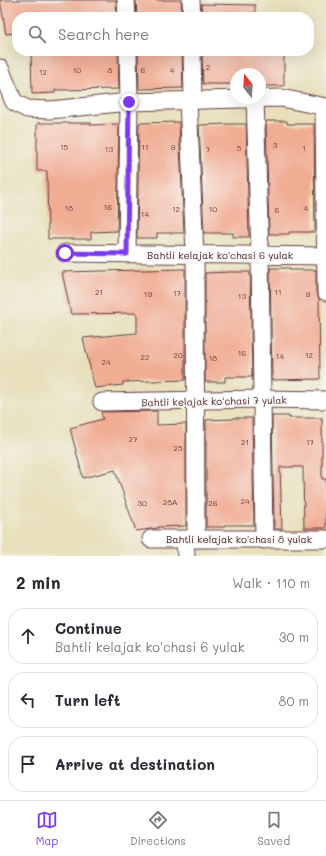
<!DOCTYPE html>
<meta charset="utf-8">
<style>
:root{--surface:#fff;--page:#f7f7f7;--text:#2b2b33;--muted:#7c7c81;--line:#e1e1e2;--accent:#7c3aed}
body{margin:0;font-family:Mali,sans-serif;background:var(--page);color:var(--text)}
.compass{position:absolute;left:230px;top:68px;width:36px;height:36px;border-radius:50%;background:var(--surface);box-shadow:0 4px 16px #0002;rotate:343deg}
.stop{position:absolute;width:12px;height:12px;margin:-9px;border:3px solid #7c3aed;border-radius:50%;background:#fff}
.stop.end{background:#7c3aed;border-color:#fff;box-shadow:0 1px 4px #0008}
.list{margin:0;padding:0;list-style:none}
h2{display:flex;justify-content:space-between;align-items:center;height:52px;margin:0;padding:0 16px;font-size:17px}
h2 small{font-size:13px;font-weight:400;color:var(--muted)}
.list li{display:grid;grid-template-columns:26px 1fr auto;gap:12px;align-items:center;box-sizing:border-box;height:56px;margin:0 8px 8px;padding:0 8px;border:1px solid var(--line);border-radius:16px}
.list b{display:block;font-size:15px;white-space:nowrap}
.list p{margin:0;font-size:13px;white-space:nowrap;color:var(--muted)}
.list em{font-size:13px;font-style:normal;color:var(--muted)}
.icon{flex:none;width:22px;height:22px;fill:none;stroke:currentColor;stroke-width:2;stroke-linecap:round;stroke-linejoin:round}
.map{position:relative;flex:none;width:326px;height:556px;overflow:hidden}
.search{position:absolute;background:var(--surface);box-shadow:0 4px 16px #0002;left:12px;right:12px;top:12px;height:44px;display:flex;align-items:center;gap:10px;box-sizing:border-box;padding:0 14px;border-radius:16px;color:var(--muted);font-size:15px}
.sheet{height:244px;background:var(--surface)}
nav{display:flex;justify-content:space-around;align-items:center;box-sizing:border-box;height:56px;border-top:1px solid var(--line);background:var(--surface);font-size:11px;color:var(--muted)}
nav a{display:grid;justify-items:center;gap:2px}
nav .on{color:var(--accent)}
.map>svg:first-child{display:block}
.building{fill:#f1ad94}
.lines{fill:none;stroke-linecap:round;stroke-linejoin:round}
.minor-casing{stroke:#623c41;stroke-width:19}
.minor{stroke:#fff;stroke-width:17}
.route{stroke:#7c3aed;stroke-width:5}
.labels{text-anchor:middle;stroke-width:3;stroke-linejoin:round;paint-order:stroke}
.number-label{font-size:8px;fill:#744245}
.street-label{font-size:10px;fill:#4a1f2b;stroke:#f6f6f2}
</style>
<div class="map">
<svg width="326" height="556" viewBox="0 0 326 556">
<rect width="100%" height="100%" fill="#f6f6f2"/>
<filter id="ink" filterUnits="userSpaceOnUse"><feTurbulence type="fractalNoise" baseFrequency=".025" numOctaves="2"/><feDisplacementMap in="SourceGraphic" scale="8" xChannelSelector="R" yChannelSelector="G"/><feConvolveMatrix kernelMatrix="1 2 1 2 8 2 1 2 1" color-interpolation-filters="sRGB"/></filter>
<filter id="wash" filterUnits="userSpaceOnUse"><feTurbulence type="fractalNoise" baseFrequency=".012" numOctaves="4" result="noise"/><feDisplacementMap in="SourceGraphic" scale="16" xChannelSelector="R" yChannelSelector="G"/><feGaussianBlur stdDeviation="0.9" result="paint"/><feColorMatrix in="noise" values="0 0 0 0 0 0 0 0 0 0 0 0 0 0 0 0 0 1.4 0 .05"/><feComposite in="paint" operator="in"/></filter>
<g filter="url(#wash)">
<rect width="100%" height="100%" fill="#e8e0bc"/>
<g id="blocks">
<path class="building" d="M0 0H116L117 17H17V33L6 34Z
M136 0H181L182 17H137Z
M201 4 255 5V17H202Z
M31 51H118L119 89 55 90V93L32 94Z
M138 51H182L183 88 139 89Z
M202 51H284V86H260V74H236V84H203Z
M266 121H287V124H314L315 232H289V234H269Z
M179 122 184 233H157V238H137L139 123Z
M37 123H91V125L119 124 117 231 91 232V239H48L47 171H37Z
M227 124H246L249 237H233V233H204L199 125Z
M270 268H290V270H316V292L319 299 320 379 272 380Z
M185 269V380L123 382V385L95 388 83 338 137 333V313L71 314 62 272Z
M231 272H250L252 377H225V382H205V273Z
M157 411V425L186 424V526L158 527V528L136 531 115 470 83 478 70 428 103 419 101 412Z
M272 416H289V418H322V479H326V528H304L303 467H280L282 529H274Z
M233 418H252L254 525H224V527H206V420L233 419Z"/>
</g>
</g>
<g filter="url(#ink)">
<use href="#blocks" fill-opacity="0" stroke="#623c41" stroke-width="1"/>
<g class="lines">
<g class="minor-casing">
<path id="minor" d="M126 0 127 17
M191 0 192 17
M192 51 193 100
M0 68 14 102 27 109 50 110 129 102 281 98 326 107
M255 99 260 255 264 540
M188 100 195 254 196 539
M324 107 326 292
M65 253 326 256
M127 254 129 102 128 51
M102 402 262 399 326 400
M151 539H326
M185 539 186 556"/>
</g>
<use href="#minor" class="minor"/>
</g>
</g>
<g class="lines" filter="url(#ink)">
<path class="route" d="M65 253 127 254 129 102"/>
</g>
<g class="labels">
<g class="number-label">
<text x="208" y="70">2</text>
<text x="77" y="73">10</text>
<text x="110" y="73">8</text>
<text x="143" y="73">6</text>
<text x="172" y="73">4</text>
<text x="43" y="75">12</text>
<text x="275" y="148">3</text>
<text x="64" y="150">15</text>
<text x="145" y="150">11</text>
<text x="173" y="150">9</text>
<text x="239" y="151">5</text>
<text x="304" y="151">1</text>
<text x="109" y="152">13</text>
<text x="208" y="152">7</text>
<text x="108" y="210">16</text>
<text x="69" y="211">18</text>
<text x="306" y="211">4</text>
<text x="176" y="212">12</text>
<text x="213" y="212">10</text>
<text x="277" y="213">6</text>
<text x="145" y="217">14</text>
<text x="99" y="295">21</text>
<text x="278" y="295">11</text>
<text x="177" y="296">17</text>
<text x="148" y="297">19</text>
<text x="308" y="297">9</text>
<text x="242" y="299">13</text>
<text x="242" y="356">16</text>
<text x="178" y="358">20</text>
<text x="309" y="358">12</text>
<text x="280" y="359">14</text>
<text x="145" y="360">22</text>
<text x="213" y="361">18</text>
<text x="106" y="365">24</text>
<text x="133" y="442">27</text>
<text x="245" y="445">21</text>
<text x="310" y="445">17</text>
<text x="178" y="451">25</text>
<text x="245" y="504">24</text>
<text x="170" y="505">28А</text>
<text x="142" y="506">30</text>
<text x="213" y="506">26</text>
</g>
<g class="street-label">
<text x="220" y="259">Bahtli kelajak ko'chasi 6 yulak</text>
<text transform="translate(214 401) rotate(-1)" y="4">Bahtli kelajak ko'chasi 7 yulak</text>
<text x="239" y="543">Bahtli kelajak ko'chasi 8 yulak</text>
</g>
</g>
</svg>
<svg class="compass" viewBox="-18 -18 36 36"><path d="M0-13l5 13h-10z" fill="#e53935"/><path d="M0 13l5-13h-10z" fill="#7c7c81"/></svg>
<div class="stop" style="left:65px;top:253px"></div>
<div class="stop end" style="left:129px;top:102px"></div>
<div class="search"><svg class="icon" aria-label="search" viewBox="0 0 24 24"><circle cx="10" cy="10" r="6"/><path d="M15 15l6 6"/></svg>Search here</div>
</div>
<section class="sheet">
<h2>2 min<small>Walk · 110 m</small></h2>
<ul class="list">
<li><svg class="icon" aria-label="ahead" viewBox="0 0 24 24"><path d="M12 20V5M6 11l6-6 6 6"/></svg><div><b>Continue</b><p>Bahtli kelajak ko'chasi 6 yulak</p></div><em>30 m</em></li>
<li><svg class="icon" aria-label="left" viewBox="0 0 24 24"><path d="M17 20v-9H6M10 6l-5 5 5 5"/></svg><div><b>Turn left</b></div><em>80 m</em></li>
<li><svg class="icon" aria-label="arrive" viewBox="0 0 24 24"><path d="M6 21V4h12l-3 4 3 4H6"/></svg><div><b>Arrive at destination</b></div></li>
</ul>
</section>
<nav>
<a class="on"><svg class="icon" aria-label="map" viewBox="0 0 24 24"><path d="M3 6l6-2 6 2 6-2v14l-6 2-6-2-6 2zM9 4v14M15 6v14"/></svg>Map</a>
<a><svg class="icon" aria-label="directions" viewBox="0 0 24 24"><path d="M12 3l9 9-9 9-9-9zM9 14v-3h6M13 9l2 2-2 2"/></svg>Directions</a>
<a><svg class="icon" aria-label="saved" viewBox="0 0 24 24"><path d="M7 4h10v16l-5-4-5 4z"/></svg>Saved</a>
</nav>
